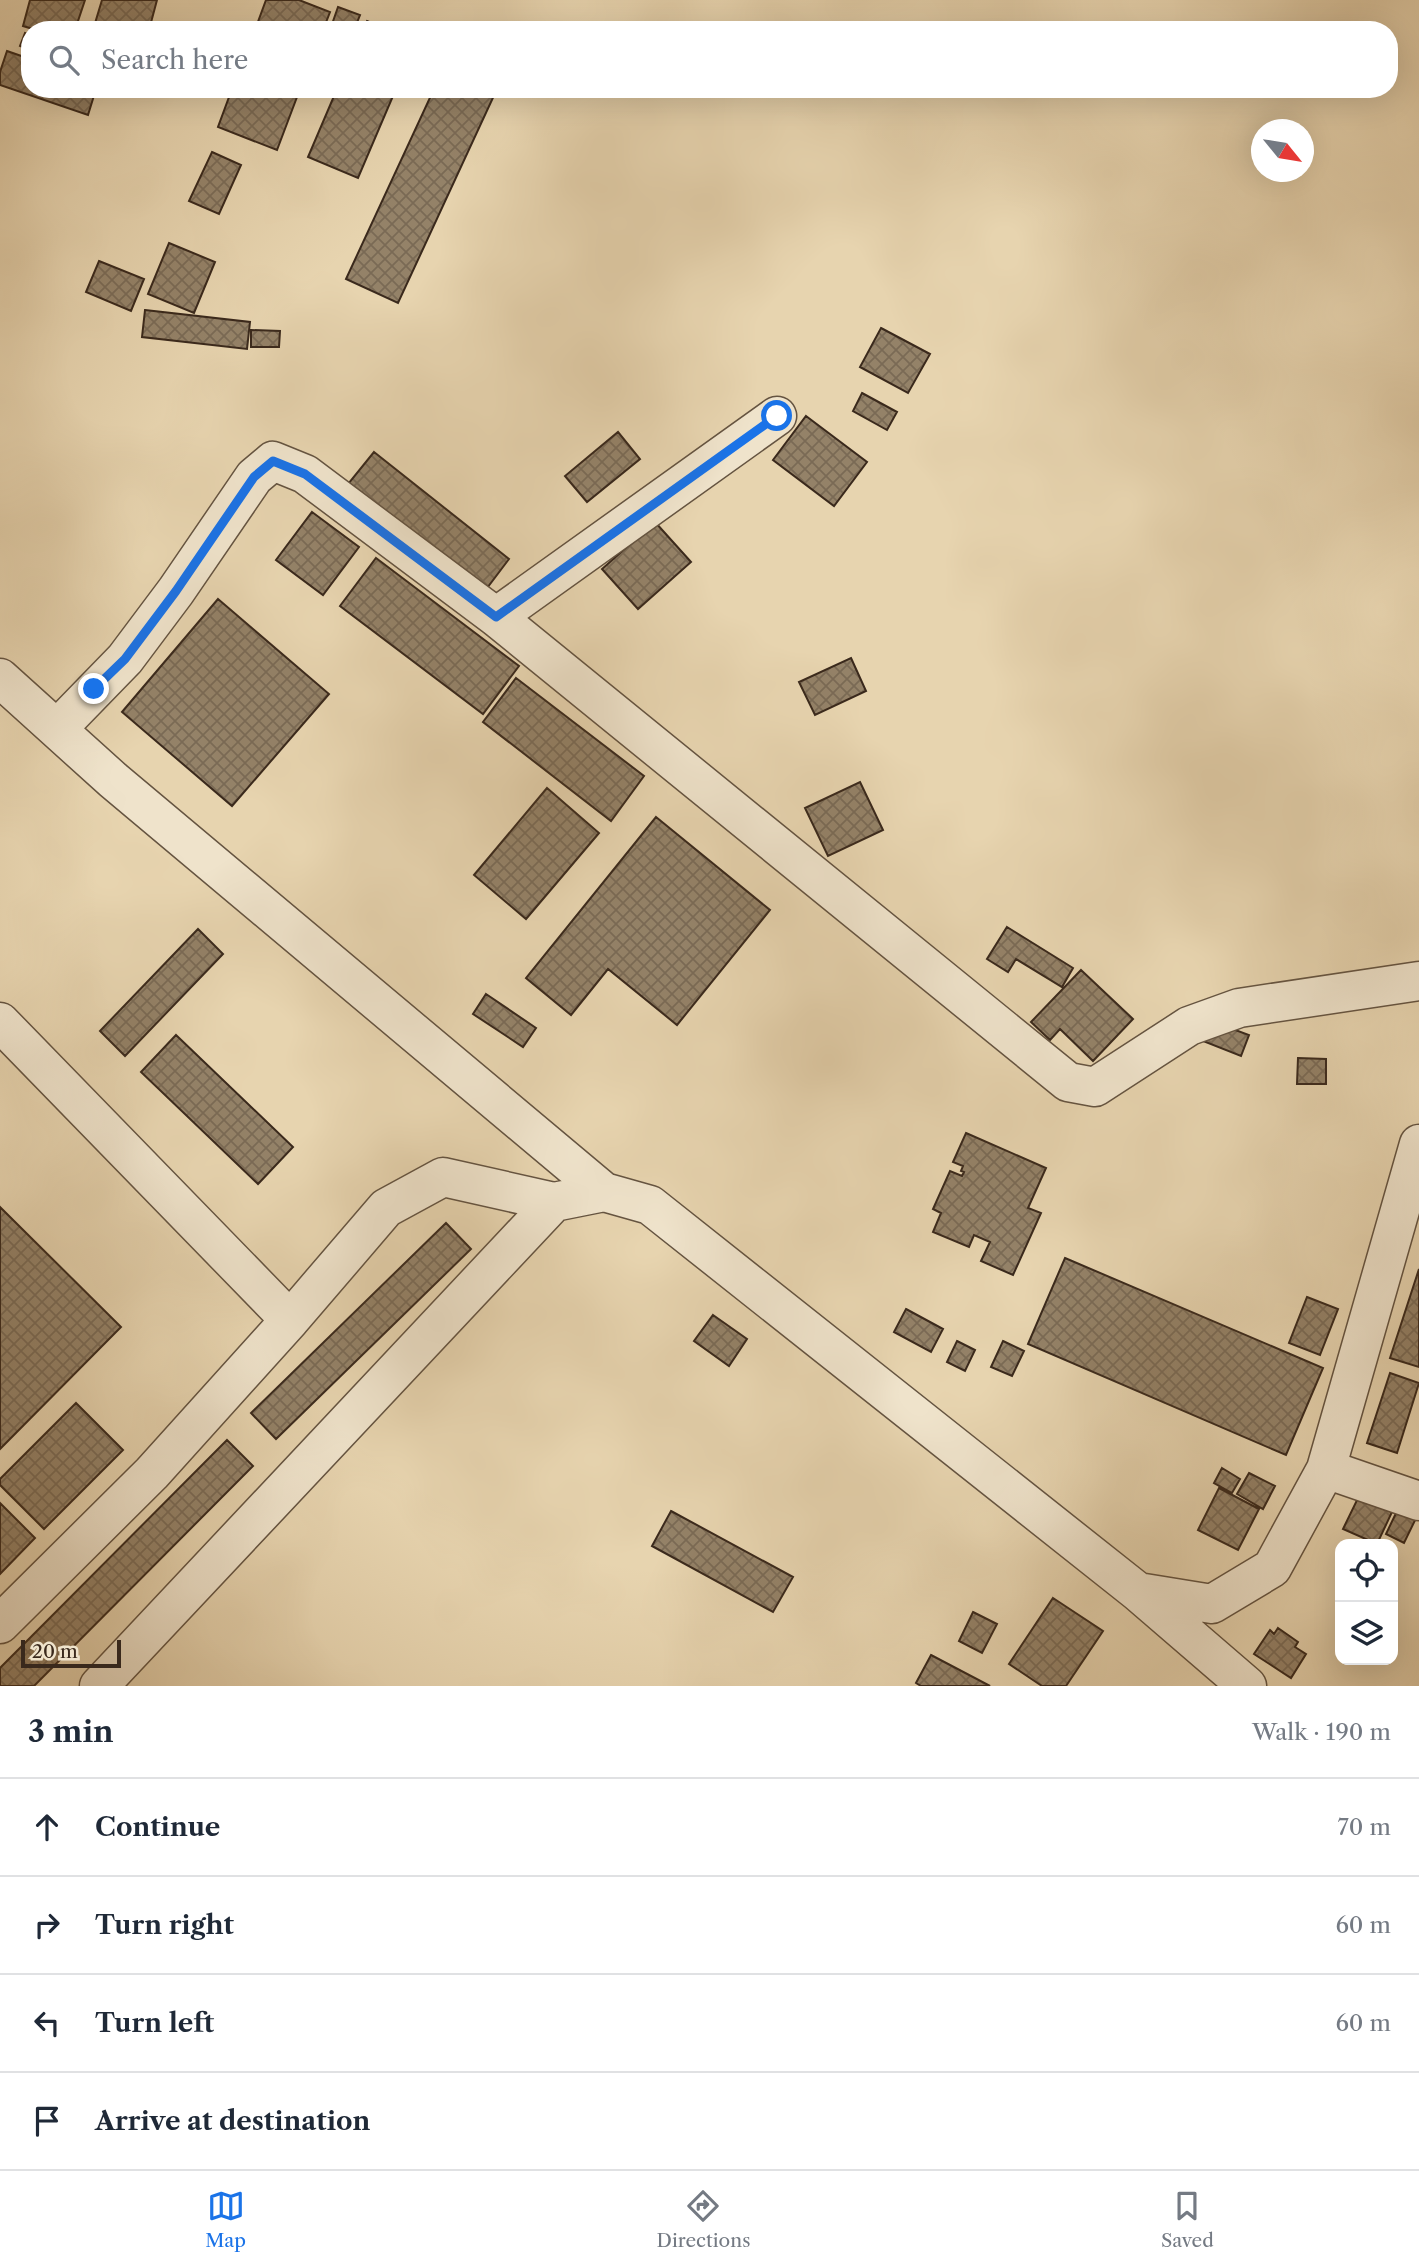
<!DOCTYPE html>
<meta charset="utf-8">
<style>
:root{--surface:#fff;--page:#f2f2f3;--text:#1f2937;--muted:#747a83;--line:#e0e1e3;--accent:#1a73e8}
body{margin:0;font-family:"Libre Caslon Text",serif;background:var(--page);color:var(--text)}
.controls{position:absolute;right:21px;bottom:21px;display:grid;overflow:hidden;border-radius:14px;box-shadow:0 7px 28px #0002}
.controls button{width:63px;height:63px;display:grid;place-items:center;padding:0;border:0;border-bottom:2px solid var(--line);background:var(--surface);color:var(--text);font:35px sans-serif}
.compass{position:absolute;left:1251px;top:119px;width:63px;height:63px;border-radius:50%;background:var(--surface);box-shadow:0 7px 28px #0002;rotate:120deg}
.scale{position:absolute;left:21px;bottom:18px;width:100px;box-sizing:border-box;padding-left:7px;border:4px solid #3a291c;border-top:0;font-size:19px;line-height:24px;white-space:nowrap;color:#3a291c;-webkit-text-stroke:5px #efe3cb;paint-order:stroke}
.stop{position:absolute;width:21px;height:21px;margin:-16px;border:5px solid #1a73e8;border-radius:50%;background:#fff}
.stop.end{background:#1a73e8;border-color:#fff;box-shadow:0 2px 7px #0008}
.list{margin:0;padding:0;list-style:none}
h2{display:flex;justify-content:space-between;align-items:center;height:91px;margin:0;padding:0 28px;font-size:30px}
h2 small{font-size:23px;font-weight:400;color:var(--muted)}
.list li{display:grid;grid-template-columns:46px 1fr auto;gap:21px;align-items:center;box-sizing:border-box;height:98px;padding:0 28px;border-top:2px solid var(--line)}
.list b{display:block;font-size:26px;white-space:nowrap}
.list em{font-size:23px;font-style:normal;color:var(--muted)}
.icon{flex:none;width:38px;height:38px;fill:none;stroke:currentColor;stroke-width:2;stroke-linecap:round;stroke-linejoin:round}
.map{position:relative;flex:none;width:1419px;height:1686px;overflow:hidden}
.search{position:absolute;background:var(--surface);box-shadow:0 7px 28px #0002;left:21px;right:21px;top:21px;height:77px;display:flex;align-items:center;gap:18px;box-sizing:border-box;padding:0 24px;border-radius:28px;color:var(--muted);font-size:26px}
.sheet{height:483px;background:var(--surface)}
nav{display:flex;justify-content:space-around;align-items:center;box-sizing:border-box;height:98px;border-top:2px solid var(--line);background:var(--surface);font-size:19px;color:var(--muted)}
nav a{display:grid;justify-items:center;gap:4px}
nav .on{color:var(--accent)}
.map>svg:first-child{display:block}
.building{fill:url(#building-cross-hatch);stroke:#3a291c;stroke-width:2}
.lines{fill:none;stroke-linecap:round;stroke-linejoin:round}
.minor-casing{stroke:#655441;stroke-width:41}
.minor{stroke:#efe3cb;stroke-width:38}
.route{stroke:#1a73e8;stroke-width:9}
</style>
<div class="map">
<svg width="1419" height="1686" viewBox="0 0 1419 1686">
<defs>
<pattern id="building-cross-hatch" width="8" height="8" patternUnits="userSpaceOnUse" patternTransform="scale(1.75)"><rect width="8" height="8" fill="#948268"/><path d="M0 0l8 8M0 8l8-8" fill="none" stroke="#7a6a55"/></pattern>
</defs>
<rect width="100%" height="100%" fill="#e7d4af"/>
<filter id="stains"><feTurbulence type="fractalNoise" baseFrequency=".00286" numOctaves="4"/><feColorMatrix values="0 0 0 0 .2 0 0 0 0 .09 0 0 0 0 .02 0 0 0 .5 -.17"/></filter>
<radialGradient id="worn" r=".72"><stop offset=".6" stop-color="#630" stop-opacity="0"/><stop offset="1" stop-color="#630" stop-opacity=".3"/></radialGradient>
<path class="building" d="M30 0H85L75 30H36L23 26Z
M102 0H157L149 30H93Z
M266 0H299L330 12 323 30H255Z
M338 7 360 15 354 30H330Z
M367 21 387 30H363Z
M25 33 30 35V50L20 46Z
M7 51 30 59V89H96L88 115 0 85V72Z
M232 89H300L277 150 218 127Z
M337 89H396L358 178 308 157Z
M434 89H497L398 303 346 279Z
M212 152 241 165 219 214 189 201Z
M169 243 215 262 194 313 148 294Z
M99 261 144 279 131 311 86 292Z
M145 310 250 322 247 349 142 337Z
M881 328 930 354 908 393 860 367Z
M251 330 280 331 279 347H251Z
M862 393 897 412 887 430 853 411Z
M806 416 867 462 834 506 773 460Z
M618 432 640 459 587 502 565 476Z
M374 452 509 559 484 592 348 484Z
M312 512 359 547 323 595 276 560Z
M655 522 691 562 638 609 602 569Z
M376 558 519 666 483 714 340 606Z
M218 599 329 694 232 806 122 712Z
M851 658 866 691 815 715 799 682Z
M516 678 644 776 611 821 483 722Z
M860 782 883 830 828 856 805 808Z
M547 788 599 833 526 919 474 875Z
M656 817 770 910 677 1025 608 969 571 1015 526 978Z
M1007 927 1073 968 1062 987 1016 959 1008 972 987 959Z
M198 929 223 954 125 1056 100 1031Z
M1081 970 1133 1019 1093 1061 1060 1029 1050 1040 1031 1022Z
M486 994 536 1028 523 1047 473 1014Z
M1211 1021 1249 1035 1241 1056 1203 1041Z
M176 1035 293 1147 258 1184 141 1072Z
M1298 1058 1326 1059V1084H1297Z
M966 1133 1046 1168 1028 1208 1041 1213 1013 1275 981 1261 990 1242 974 1235 969 1247 933 1232 941 1213 933 1209 950 1171 962 1176 964 1172 961 1171 963 1166 953 1162Z
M0 1207 121 1327 0 1449Z
M446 1223 471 1249 276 1439 251 1413Z
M1065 1258 1323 1368 1286 1455 1028 1344Z
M1419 1269V1367L1390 1358Z
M1307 1297 1338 1309 1320 1355 1289 1343Z
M906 1309 943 1329 931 1352 894 1332Z
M713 1315 747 1339 729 1366 694 1341Z
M957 1341 975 1350 965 1371 947 1362Z
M1003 1341 1024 1351 1012 1376 991 1367Z
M1390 1373 1419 1383 1397 1453 1367 1443Z
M76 1403 123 1450 44 1529 0 1485V1479Z
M227 1440 253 1466 34 1686H0V1668Z
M1222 1468 1240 1479 1232 1493 1214 1483Z
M1249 1473 1275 1486 1263 1509 1237 1494Z
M1219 1488 1259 1509 1238 1550 1198 1530Z
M1359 1496 1392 1512 1377 1544 1343 1529Z
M0 1503 35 1538 0 1574Z
M671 1511 793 1577 773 1612 652 1546Z
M1397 1511 1419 1512 1404 1543 1386 1534Z
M1053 1598 1103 1631 1066 1686H1042L1009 1664Z
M973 1612 997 1624 982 1653 959 1641Z
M1278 1628 1298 1642 1295 1647 1306 1654 1291 1678 1254 1654 1270 1630 1274 1634Z
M931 1655 990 1686H921L916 1683Z"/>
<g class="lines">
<g class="minor-casing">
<path id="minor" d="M496 617 777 416
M0 678 113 780 604 1192
M57 729 125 659 176 591 254 477 273 461 305 474 496 617 1068 1082 1095 1087 1189 1026 1239 1008 1419 981
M0 1022 290 1320
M1326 1469 1419 1501
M1138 1592 1247 1686
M0 1624 152 1473 290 1320 386 1208 443 1177 554 1202
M99 1686 554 1202 604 1192 650 1205 1138 1592 1212 1604 1272 1568 1326 1469 1419 1144"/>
</g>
<use href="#minor" class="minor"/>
</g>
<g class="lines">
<path class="route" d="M94 689 125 659 176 591 254 477 273 461 305 474 496 617 777 416"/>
</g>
<rect width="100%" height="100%" filter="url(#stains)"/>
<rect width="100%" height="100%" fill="url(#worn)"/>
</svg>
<div class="controls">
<button><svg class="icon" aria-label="locate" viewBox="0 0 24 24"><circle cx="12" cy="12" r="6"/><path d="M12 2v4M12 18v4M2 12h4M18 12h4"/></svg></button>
<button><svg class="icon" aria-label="layers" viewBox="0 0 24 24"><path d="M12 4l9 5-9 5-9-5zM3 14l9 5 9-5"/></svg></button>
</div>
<svg class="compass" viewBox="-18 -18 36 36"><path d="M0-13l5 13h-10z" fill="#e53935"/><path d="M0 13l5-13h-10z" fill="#747a83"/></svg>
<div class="scale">20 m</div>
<div class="stop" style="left:777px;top:416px"></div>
<div class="stop end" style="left:94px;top:689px"></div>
<div class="search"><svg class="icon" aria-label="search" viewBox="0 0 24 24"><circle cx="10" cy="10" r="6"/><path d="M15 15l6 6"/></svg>Search here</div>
</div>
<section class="sheet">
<h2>3 min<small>Walk · 190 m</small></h2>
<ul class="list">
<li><svg class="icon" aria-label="ahead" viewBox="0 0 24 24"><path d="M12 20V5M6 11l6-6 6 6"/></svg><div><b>Continue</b></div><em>70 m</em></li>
<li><svg class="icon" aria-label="right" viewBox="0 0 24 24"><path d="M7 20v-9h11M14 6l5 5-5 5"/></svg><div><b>Turn right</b></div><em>60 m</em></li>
<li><svg class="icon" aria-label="left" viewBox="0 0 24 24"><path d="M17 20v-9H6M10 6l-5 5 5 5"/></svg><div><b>Turn left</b></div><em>60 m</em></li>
<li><svg class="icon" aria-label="arrive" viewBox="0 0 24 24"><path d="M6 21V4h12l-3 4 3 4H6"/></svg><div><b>Arrive at destination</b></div></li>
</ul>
</section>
<nav>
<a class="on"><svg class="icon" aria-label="map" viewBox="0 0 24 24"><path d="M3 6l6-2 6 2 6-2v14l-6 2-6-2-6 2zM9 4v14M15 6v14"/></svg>Map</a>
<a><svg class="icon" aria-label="directions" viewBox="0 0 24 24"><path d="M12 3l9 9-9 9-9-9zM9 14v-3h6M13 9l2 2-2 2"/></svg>Directions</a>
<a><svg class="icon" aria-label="saved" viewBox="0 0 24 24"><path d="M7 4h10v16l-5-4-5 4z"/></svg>Saved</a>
</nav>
